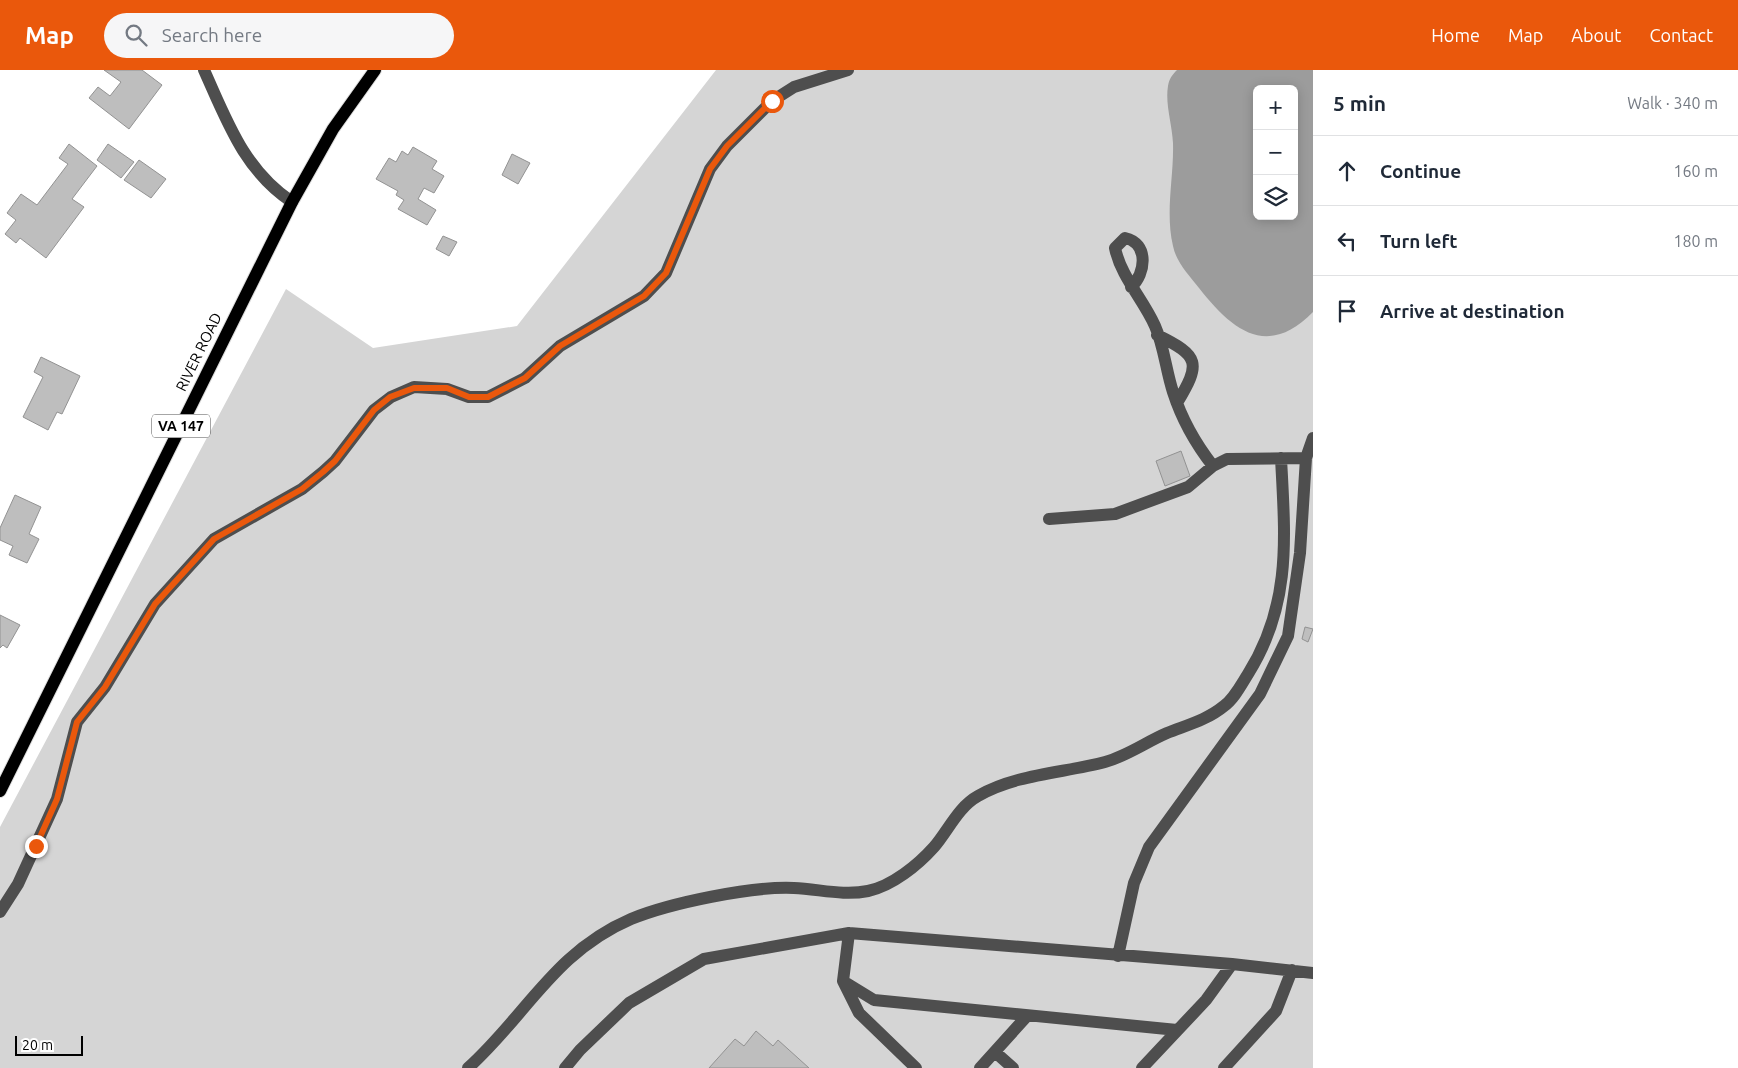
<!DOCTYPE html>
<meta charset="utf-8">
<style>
:root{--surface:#fff;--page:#f6f6f7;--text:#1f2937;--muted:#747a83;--line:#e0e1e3;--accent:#ea580c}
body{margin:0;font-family:Ubuntu,sans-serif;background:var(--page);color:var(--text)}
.controls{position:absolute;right:15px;top:15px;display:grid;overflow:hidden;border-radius:8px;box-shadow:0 2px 12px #0003}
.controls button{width:45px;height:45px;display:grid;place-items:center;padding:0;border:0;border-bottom:1px solid var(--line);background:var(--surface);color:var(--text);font:25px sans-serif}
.scale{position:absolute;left:15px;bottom:12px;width:68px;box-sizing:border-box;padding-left:5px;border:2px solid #000;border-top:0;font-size:14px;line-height:18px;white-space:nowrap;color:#000;-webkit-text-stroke:4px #fff;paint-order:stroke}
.stop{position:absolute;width:15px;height:15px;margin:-11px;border:4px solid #ea580c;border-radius:50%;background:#fff}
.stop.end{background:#ea580c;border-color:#fff;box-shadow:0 1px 5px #0008}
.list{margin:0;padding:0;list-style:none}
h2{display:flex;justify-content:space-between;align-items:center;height:65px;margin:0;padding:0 20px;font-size:21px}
h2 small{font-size:16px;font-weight:400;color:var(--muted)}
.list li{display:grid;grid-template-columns:32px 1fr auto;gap:15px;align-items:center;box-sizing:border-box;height:70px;padding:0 20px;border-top:1px solid var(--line)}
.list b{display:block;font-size:19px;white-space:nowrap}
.list em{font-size:16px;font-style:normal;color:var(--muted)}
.icon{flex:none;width:28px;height:28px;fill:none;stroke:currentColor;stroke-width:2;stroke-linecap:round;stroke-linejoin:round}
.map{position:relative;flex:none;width:1313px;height:998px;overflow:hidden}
header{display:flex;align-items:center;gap:30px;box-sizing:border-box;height:70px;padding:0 25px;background:var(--accent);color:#fff}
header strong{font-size:24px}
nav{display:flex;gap:28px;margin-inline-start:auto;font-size:18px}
.search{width:350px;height:45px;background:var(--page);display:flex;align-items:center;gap:12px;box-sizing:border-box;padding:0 18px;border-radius:28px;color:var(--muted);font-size:19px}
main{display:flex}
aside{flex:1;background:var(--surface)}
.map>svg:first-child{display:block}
.green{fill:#d5d5d5;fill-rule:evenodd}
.water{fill:#9c9c9c;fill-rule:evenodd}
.building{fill:#bebebe;stroke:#929292}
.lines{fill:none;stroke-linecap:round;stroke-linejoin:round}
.major-casing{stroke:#dbdbdb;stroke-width:14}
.minor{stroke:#4e4e4e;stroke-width:12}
.major{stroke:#000;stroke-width:12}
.route{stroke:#ea580c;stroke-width:6}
.labels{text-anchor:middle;stroke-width:5;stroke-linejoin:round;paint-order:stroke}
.shield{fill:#fff;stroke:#4c4c4c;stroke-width:1}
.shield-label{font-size:14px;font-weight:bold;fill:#000}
.street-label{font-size:15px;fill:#000;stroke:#fff}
</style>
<header>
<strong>Map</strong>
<div class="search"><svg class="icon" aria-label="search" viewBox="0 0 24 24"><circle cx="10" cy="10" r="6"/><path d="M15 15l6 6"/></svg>Search here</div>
<nav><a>Home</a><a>Map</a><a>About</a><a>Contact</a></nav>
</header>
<main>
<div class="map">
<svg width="1313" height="998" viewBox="0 0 1313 998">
<rect width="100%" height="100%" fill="#fff"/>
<path class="green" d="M716 0H1313V998H0V757L286 219 373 278 517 256ZM1257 19H1294V146H1257Z"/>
<path class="water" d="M1177 0H1313V242C1267 289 1232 260 1199 218 1189 205 1176 192 1173 176 1165 142 1174 107 1173 73 1172 54 1165 34 1168 16 1169 9 1172 5 1177 0ZM1257 19H1294V146H1257Z"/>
<path class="building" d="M104 0H142L162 15 129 59 89 28 98 17 110 26 121 12Z
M69 74 97 96 72 129 84 137 46 188 20 168 16 173 5 164 16 150 7 143 21 124 37 135 68 94 59 88Z
M108 74 134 92 121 108 97 90Z
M413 77 437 91 432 99 444 106 434 123 424 118 418 129 436 140 427 155 398 139 404 130 396 125 398 121 376 109 389 88 396 92 402 81 408 85Z
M512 84 530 93 518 114 502 105Z
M139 90 166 109 151 128 124 110Z
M443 166 457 172 449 186 436 179Z
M41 287 80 306 62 344 57 342 48 360 23 347 43 307 34 302Z
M1181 381 1190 406 1165 416 1156 391Z
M15 425 41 437 29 464 39 469 27 493 9 485 13 476 0 470V458Z
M0 545 20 555 7 578 3 575 0 578Z
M1305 557 1313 559 1308 572 1302 569Z
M756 961 773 976 778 970 809 998H709L735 969 744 976Z"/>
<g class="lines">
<g class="major-casing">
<path id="major" d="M0 721 292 132 333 59 375 0"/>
</g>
<path class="minor" d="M204 0C227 51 244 100 292 132
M1131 217C1146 204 1149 173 1125 168L1115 178C1121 207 1143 229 1155 256 1164 276 1166 301 1173 322 1182 350 1195 373 1213 396
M1157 265C1200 286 1201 293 1177 333
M1049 449 1115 444 1188 417 1213 396 1227 389 1306 388
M0 842 18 814 57 729 77 652 105 617 155 534 214 469 302 419 323 402 335 391 374 340 391 327 414 317 447 319 469 327H488L525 308 560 276 644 226 666 203 710 99 727 76 772 31 794 17 848 0
M849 863 843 911 859 943 916 998
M1118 886 1134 813 1149 777 1260 624 1288 566 1300 483 1306 388 1313 368
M843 911 874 930 1177 960
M995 982 1013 998
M468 998C526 946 554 882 631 849 670 833 752 816 794 818 819 819 843 826 868 821 892 816 918 795 934 777 948 761 958 737 978 726 1016 704 1064 703 1105 692 1127 686 1146 672 1167 663 1187 655 1207 650 1224 636 1234 629 1241 615 1248 604 1292 534 1285 467 1281 388
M565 998 580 980 629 933 704 889 849 863 1232 894 1313 903
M980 998 1027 946
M1142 998 1206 930 1232 894
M1224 998 1276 941 1292 900"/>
<use href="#major" class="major"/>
</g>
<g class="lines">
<path class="route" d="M36 776 57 729 77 652 105 617 155 534 214 469 302 419 323 402 335 391 374 340 390 327 414 318H447L469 327H488L525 308 560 276 644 226 666 203 710 99 727 76 772 31"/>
</g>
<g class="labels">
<rect class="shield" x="152" y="344.5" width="58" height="23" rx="4"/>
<g class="shield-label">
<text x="181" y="361">VA 147</text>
</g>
<g class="street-label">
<text transform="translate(199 282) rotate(-64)" y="5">RIVER ROAD</text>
</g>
</g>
</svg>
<div class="controls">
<button>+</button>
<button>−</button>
<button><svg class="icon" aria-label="layers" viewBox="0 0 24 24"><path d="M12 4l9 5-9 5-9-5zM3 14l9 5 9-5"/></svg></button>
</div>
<div class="scale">20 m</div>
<div class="stop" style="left:772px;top:31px"></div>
<div class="stop end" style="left:36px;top:776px"></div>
</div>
<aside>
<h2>5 min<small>Walk · 340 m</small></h2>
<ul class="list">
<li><svg class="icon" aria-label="ahead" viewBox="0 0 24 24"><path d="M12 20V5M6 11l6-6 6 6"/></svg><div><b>Continue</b></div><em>160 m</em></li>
<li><svg class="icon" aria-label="left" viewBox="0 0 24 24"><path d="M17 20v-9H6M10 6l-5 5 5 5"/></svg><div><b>Turn left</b></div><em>180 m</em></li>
<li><svg class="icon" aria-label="arrive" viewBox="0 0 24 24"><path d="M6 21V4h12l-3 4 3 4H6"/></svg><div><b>Arrive at destination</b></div></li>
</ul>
</aside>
</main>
